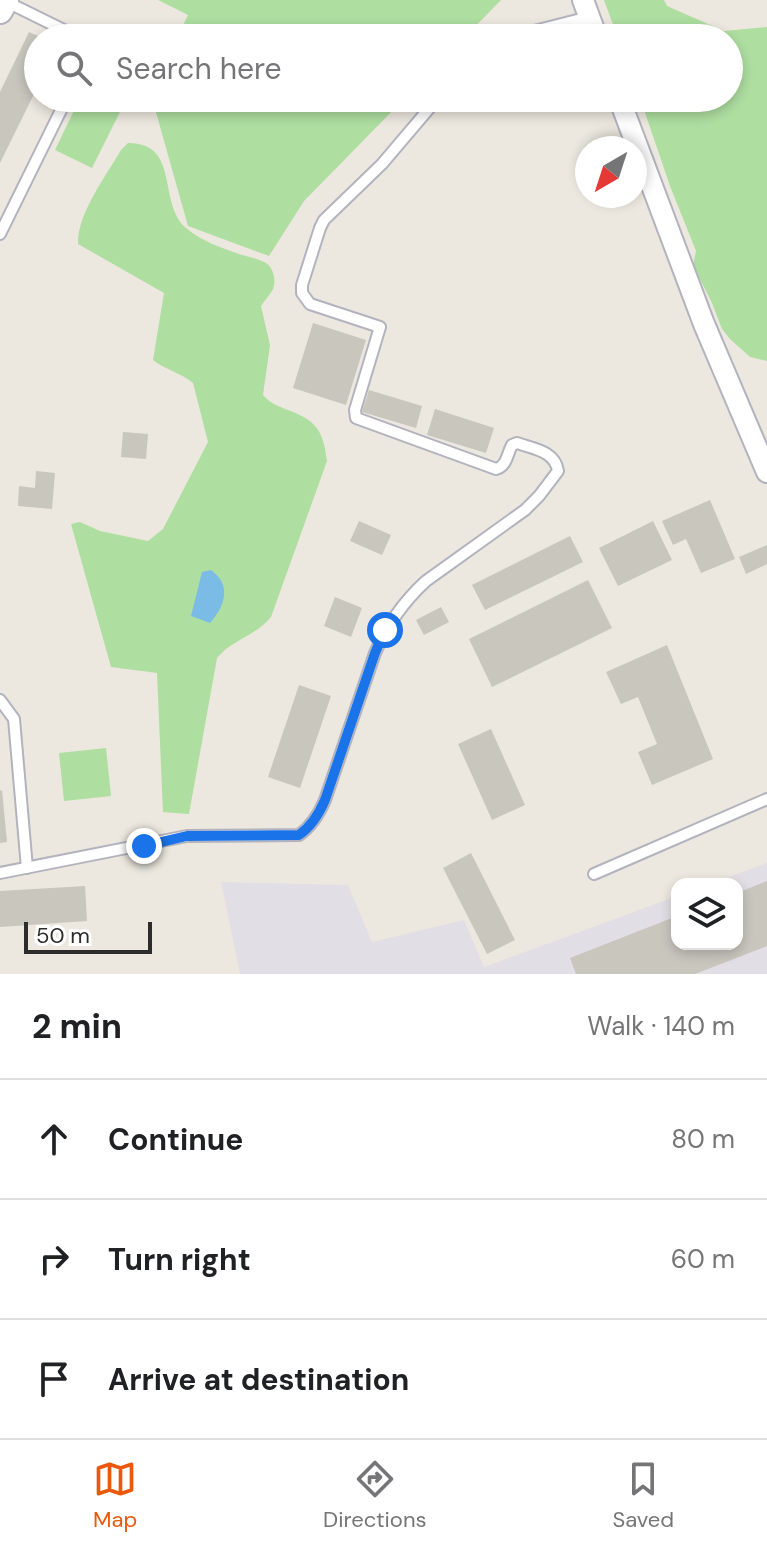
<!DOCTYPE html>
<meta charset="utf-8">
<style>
:root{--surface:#fff;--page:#f2f2f2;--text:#202124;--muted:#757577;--line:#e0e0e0;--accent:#ea580c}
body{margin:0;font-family:"DM Sans",sans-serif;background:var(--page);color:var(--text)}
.controls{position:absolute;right:24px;bottom:24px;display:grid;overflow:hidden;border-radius:16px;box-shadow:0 4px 12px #0003}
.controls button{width:72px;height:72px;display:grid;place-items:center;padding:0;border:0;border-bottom:2px solid var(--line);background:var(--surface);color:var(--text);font:40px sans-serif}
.compass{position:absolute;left:575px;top:136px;width:72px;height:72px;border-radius:50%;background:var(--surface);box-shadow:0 4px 12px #0003;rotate:219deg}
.scale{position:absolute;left:24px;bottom:20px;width:128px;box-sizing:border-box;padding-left:8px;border:4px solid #2c2c2c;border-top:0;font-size:22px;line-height:28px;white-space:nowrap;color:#2c2c2c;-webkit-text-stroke:6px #fff;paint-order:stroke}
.stop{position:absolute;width:24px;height:24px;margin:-18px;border:6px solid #1a73e8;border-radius:50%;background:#fff}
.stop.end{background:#1a73e8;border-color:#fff;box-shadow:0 2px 8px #0008}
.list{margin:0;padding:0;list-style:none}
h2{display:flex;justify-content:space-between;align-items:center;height:104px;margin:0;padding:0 32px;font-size:34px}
h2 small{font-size:26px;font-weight:400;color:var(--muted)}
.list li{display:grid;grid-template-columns:52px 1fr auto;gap:24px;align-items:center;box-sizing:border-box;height:120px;padding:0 32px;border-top:2px solid var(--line)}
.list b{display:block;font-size:30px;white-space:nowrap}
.list em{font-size:26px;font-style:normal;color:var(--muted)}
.icon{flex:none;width:44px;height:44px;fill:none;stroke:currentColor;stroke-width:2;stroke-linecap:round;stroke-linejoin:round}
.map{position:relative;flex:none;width:767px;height:974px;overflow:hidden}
.search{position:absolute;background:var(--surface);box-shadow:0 4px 12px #0003;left:24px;right:24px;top:24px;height:88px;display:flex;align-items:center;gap:20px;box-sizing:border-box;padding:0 28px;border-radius:44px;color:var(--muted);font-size:30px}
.sheet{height:464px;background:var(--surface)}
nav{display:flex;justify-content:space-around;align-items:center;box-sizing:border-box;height:112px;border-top:2px solid var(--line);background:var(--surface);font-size:22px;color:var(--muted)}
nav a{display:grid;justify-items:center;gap:4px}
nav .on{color:var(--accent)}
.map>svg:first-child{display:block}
.industrial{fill:#e1dfe5}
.green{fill:#aedea0}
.water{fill:#7bbce6}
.building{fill:#c8c6bd}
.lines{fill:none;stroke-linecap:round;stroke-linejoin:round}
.service-casing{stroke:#b2b3be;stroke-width:14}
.minor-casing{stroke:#b2b3be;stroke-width:24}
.tertiary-casing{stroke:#b2b3be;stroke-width:28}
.service{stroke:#fff;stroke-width:10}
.minor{stroke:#fff;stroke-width:20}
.tertiary{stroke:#fff;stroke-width:24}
.route{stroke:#1a73e8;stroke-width:10}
</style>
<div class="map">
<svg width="767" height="974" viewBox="0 0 767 974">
<rect width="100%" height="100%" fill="#ece8df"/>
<path class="industrial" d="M767 863V974H240L221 882 348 885 372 942 464 920 484 967 677 896V944H737V884H709Z"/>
<path class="green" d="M158 0H501L464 38H177L188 15Z
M604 0H664L667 6 724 31 767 27V361L750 357 730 339 722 329 712 303 693 265 696 251 670 186 640 98H729V38H618Z
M80 98H127L92 168 55 150Z
M152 98H405L304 201 269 256 188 226Z
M128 143C181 143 157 203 186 228 203 242 222 248 242 255 249 257 260 259 266 263 274 268 277 283 272 291 269 296 264 301 261 306L270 345 263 395C270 403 276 405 285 409 316 420 323 429 327 461L271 617C254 637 233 639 217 658L189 814 163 812 157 673 111 667 71 524 80 522 100 531 148 541 163 529 208 442 193 383C181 373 166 370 153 360L164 293 78 244C77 214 106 176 121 150Z
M106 748 111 796 64 801 59 753Z"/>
<path class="water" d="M211 570C232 585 225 606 210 623L191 616 202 572Z"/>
<path class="building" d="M29 32 38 36V86L0 163V92Z
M313 323 366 340 346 405 293 388Z
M369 390 422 406 416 428 362 412Z
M435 409 494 428 486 453 427 435Z
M123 432 148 434 146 459 121 457Z
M36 471 55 473 52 509 18 506 19 486 35 488Z
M710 500 735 559 701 573 686 539 673 545 662 521Z
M359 521 391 535 382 555 350 541Z
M653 521 672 560 618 586 599 548Z
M570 536 583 562 485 610 472 585Z
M767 545V564L746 574 739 557Z
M588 580 612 628 492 687 469 639Z
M335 597 362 608 351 637 324 626Z
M441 607 449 622 424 635 416 620Z
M667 645 713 759 652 785 638 752 657 744 638 697 621 704 606 672Z
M299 685 331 696 300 788 268 777Z
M491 729 525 805 492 820 458 744Z
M2 790 7 842 0 843V791Z
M471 853 515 940 487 954 443 868Z
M767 881V946L695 974H576L570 958 677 916V944H737V893Z
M85 886 87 921 0 927V891Z"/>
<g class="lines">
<g class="service-casing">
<path id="service" d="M7 2 80 38
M507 38 589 17
M0 234 67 98
M0 700 14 719 27 868
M0 873 187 836 299 835C312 826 319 814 325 800L375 653C387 625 403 602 426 581L525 510 539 496 558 471C555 451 534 449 517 443L512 445C507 454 507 466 496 469L356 418 355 410 380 327 310 304 302 293V285L320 228 324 220 382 164 438 98
M594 874 767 799"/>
</g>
<g class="minor-casing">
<path id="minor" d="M583 0 597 38
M619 98 704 324 767 472"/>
</g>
<g class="tertiary-casing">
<path id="tertiary" d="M0 11 6 0"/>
</g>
<use href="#service" class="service"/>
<use href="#minor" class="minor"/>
<use href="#tertiary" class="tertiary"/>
</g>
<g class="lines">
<path class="route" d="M144 846 187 836 299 835C312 826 319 814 325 800L375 653 385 630"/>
</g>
</svg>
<div class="controls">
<button><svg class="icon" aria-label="layers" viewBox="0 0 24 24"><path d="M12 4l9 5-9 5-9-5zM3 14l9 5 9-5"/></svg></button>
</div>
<svg class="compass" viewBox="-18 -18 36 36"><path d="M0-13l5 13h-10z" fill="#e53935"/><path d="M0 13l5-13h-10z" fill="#757577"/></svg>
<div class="scale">50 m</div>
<div class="stop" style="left:385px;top:630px"></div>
<div class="stop end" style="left:144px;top:846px"></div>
<div class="search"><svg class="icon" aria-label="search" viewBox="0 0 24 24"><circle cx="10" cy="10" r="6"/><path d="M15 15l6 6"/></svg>Search here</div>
</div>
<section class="sheet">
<h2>2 min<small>Walk · 140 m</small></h2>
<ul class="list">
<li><svg class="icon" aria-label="ahead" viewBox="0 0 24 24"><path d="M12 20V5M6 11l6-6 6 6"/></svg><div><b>Continue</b></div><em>80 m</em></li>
<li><svg class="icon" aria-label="right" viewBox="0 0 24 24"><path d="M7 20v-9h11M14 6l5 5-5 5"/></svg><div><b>Turn right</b></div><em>60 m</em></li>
<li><svg class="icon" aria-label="arrive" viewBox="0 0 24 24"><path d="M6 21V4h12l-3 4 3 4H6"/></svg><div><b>Arrive at destination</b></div></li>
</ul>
</section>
<nav>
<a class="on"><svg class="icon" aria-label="map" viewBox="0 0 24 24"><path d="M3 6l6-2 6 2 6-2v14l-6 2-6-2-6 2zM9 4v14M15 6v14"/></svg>Map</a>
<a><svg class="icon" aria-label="directions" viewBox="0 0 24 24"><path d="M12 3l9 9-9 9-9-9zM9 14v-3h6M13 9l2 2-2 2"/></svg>Directions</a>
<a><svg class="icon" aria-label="saved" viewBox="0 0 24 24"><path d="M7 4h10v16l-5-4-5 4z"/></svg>Saved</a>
</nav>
